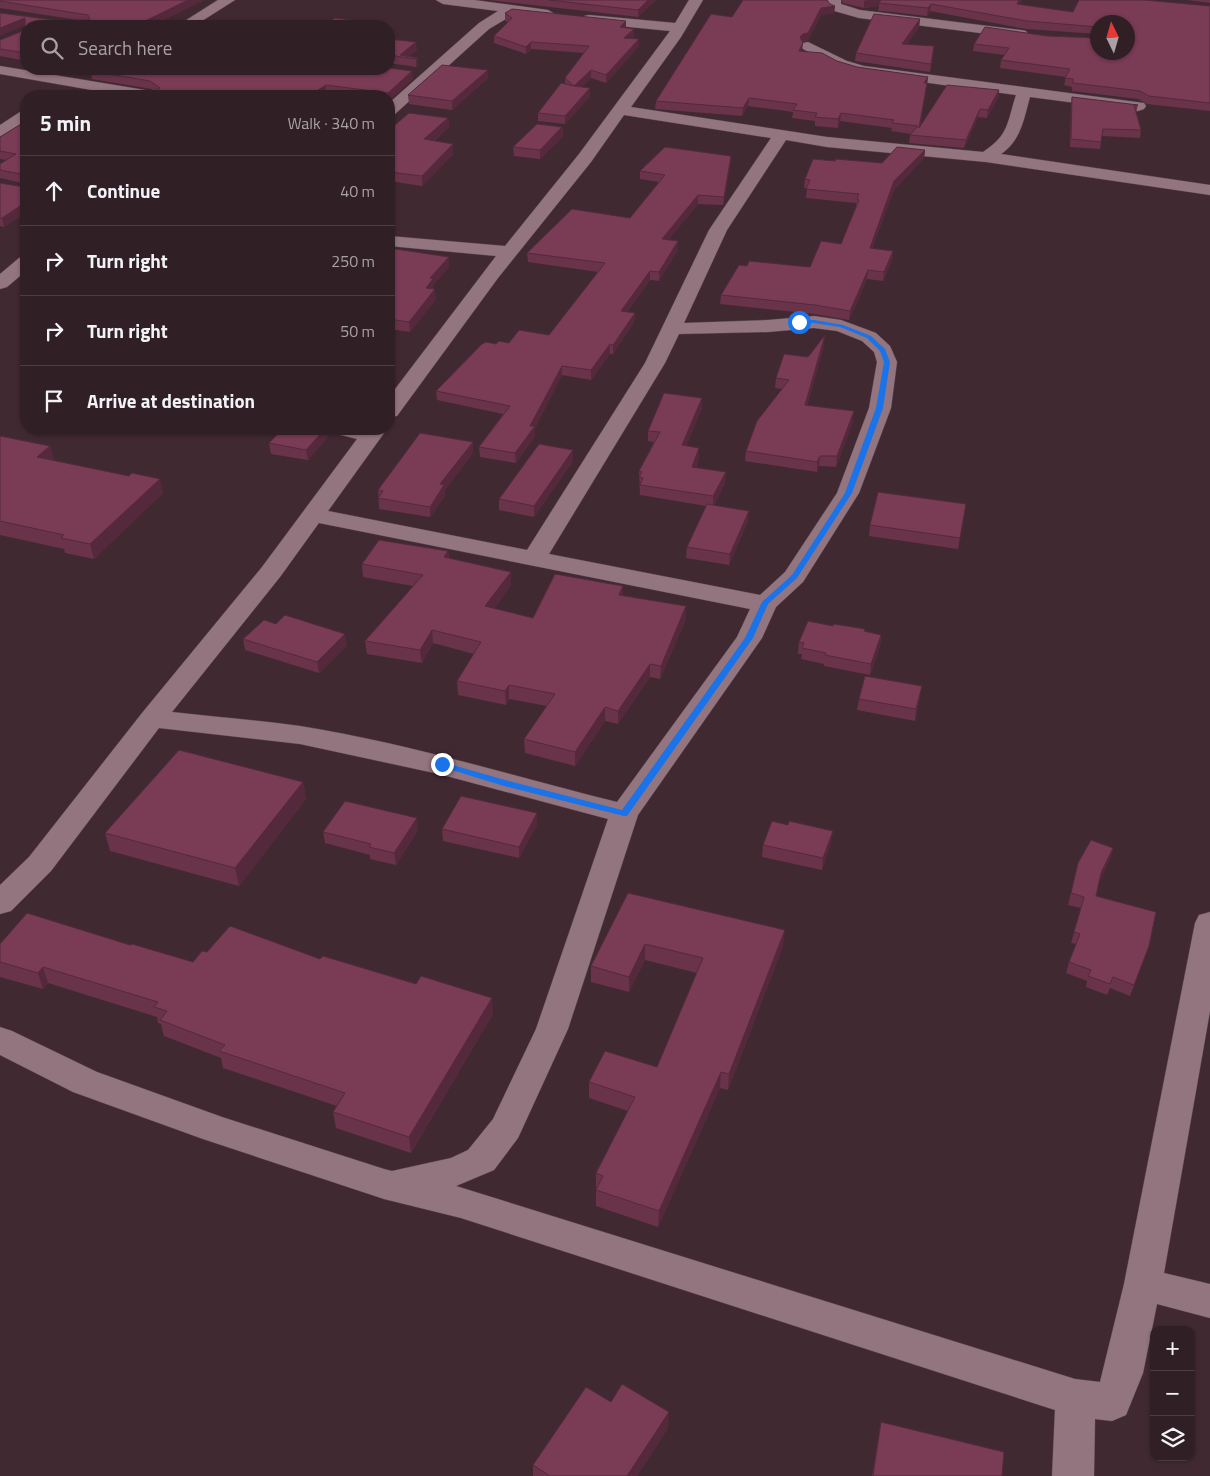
<!DOCTYPE html>
<meta charset="utf-8">
<style>
:root{--surface:#311f26;--page:#39272e;--text:#f1f3f6;--muted:#a8a2a7;--line:#4c3d43}
body{margin:0;font-family:"Titillium Web",sans-serif;background:var(--page);color:var(--text)}
.controls{position:absolute;right:15px;bottom:15px;display:grid;overflow:hidden;border-radius:10px;box-shadow:0 1px 4px #0004}
.controls button{width:45px;height:45px;display:grid;place-items:center;padding:0;border:0;border-bottom:1px solid var(--line);background:var(--surface);color:var(--text);font:25px sans-serif}
.compass{position:absolute;left:1090px;top:15px;width:45px;height:45px;border-radius:50%;background:var(--surface);box-shadow:0 1px 4px #0004;rotate:355deg}
.stop{position:absolute;width:15px;height:15px;margin:-11px;border:4px solid #1a73e8;border-radius:50%;background:#fff}
.stop.end{background:#1a73e8;border-color:#fff;box-shadow:0 1px 5px #0008}
.list{margin:0;padding:0;list-style:none}
h2{display:flex;justify-content:space-between;align-items:center;height:65px;margin:0;padding:0 20px;font-size:21px}
h2 small{font-size:16px;font-weight:400;color:var(--muted)}
.list li{display:grid;grid-template-columns:32px 1fr auto;gap:15px;align-items:center;box-sizing:border-box;height:70px;padding:0 20px;border-top:1px solid var(--line)}
.list b{display:block;font-size:19px;white-space:nowrap}
.list em{font-size:16px;font-style:normal;color:var(--muted)}
.icon{flex:none;width:28px;height:28px;fill:none;stroke:currentColor;stroke-width:2;stroke-linecap:round;stroke-linejoin:round}
.map{position:relative;flex:none;width:1210px;height:1476px;overflow:hidden}
.search{position:absolute;background:var(--surface);box-shadow:0 1px 4px #0004;left:20px;top:20px;width:375px;height:55px;display:flex;align-items:center;gap:12px;box-sizing:border-box;padding:0 18px;border-radius:20px;color:var(--muted);font-size:19px}
.panel{position:absolute;background:var(--surface);box-shadow:0 1px 4px #0004;left:20px;top:90px;width:375px;height:345px;border-radius:20px}
.map>svg:first-child{display:block}
.lines{fill:none;stroke-linecap:round;stroke-linejoin:round}
.minor-casing{stroke:#5a454e;stroke-width:1}
.minor{fill:#937580;fill-rule:evenodd}
.wall{fill:#693349}
.shaded-wall{fill:#55293c}
.building{fill:#7a3b55;stroke:#55293c}
.route{fill:#1a73e8}
</style>
<div class="map">
<svg width="1210" height="1476" viewBox="0 0 1210 1476">
<rect width="100%" height="100%" fill="#412932"/>
<g class="lines">
<g class="minor-casing">
<path id="minor" d="M218 0H235L194 26H177Z
M436 0H474L548 10 555 14 548 18 514 14 489 29 395 114 389 116V103L479 23 498 11 443 4Z
M689 0H703L681 37 631 107 827 137 983 152C1009 135 1007 123 1016 95L857 73 837 67 803 49 801 46 803 43 808 42 847 61 864 66 1144 103 1146 106 1144 109 1138 111 1030 97C1024 118 1021 141 1001 154L1210 185V195L986 162 827 147 786 140 727 230 684 323 768 320 814 316 841 320 876 333 890 346 897 362 891 408 859 493 803 582 776 607 762 638 638 815 568 1029 518 1138 494 1170 456 1186 1075 1379 1100 1382 1124 1284 1195 923 1199 915 1210 912V1011L1164 1273 1210 1284V1318L1157 1304 1143 1373 1126 1415 1112 1421 1095 1419 1094 1476H1052L1055 1410 461 1218 384 1199 203 1139 73 1092 0 1055V1027L12 1031 97 1072 222 1117 384 1169 392 1171 451 1158 468 1150 493 1119 536 1029 608 819 439 774 300 744 159 728 51 871 11 911 0 914V885L29 857 142 713 262 567 357 439 337 434 334 429H387L328 511 527 550 645 363 709 230 771 138 624 115 591 162 498 278 397 416 389 417V397L496 256 389 246V236L505 246 579 154 670 31 589 23 584 22 582 19 584 16 589 15 675 23ZM814 328 837 331 862 341 874 352 877 362 869 408 837 493 785 572 760 595 549 554 665 363 679 334 768 332ZM319 523 750 609 737 637 617 802C512 776 407 743 300 726 258 720 214 717 172 712L280 577Z
M827 0H841V4L860 10 1021 30 1026 31 1028 34 1026 37 1021 38 859 18 831 10 826 4Z
M0 66 151 91 156 93 159 96H126L0 74Z
M26 110V122L6 135 0 137V125L20 112Z
M26 256V271L7 287 0 289V274L19 258Z"/>
</g>
<use href="#minor" class="minor"/>
</g>
<path class="wall" d="M0 0H204L151 26H26V61L0 56V40L25 30V26L0 13 54 20H78L0 8Z
M488 0H656L638 17Z
M842 0H1022L1019 5 1073 12 1210 6V111L1147 104 1138 99 1072 91V87L1064 85 1066 77 1000 68 1001 60 1004 55 973 51 974 44 1128 52 1098 22V34L1026 29 930 11 927 16 883 11H878L879 6 864 8 843 3Z
M1187 0H1210V3Z
M830 4 835 6 834 13 821 15 808 40 802 42V51L857 67 928 77 920 127 999 90 998 98 987 118 978 117 964 148 909 143 910 135 911 134 891 131 892 128 840 121 838 128 815 126V121L792 118 793 112 748 106 742 116 655 109 656 101 732 17Z
M505 13 626 28 634 36 632 38 639 46 606 83 591 78 581 87 590 96 565 124 538 121V113L565 84V78L584 53 531 49 526 54 494 43V36L508 22 505 21Z
M920 19 919 27 907 44 933 54 930 72 855 61 856 53Z
M389 39 417 50 409 56 418 58V66L416 67 389 63V64Z
M91 71 413 79 389 96H353L326 93 321 96H147L154 91 151 89 92 79Z
M488 78 452 110 409 104 408 95Z
M1072 97 1138 105 1136 113 1141 130 1140 138 1102 136 1100 149 1070 147 1071 104Z
M448 118 449 127 434 141 453 144V154L422 186 389 181V130Z
M26 121V212L4 227 0 226V183L24 187 26 185V184L0 178V164L6 160 0 159V137Z
M562 127 563 136 540 159 514 156 513 147Z
M925 150 924 158 894 190 872 249 893 251 892 260 883 281 867 279 849 320 814 314 720 304 721 295 747 266 810 267 841 244 856 207V203L806 198 807 188H804L805 179 835 161 882 163Z
M731 156 730 165 723 205 698 204 668 240 678 241V250L659 281 650 280 627 312 635 313 634 322 613 354H610L591 380 562 375 535 428V436L516 463 480 457 479 447 503 414 437 400 436 391 496 344 509 343 549 335 598 272 528 262 527 253 630 218 659 182 640 179V171Z
M389 248 449 257V267L433 285V289L436 299 410 332 389 329Z
M26 282V292L24 283Z
M824 345 807 406 853 421 836 467 819 466 817 472 745 461 746 451 782 389 775 388 776 378Z
M702 398V408L686 446 699 458 696 468 726 472 725 483 714 505 748 521 729 565 686 558 687 547 706 506 640 495 639 471 654 442 648 441V431Z
M212 429H246L240 434Z
M0 436 50 446 54 460 53 461 163 493 94 559 65 553 64 549 0 535Z
M328 437 308 460 271 454 269 443Z
M473 442V453L445 490V496L430 517 379 509 378 490Z
M573 461 534 517 499 510V499Z
M966 504 958 549 869 536 870 525Z
M448 551 449 558 511 585 494 609 533 618 623 595 686 619 660 679 650 677 618 724 605 721 575 766 525 753 524 739 547 706 509 699 506 705 458 695 457 681 474 654 433 643 422 663 367 654 365 641 413 586 363 577 362 564Z
M865 632 881 635 880 646 870 675 824 666V664L801 659 802 654H798L799 642Z
M243 639 347 645 319 673 245 650Z
M920 697 915 721 857 710 859 699Z
M303 782 306 799 239 886 110 851 105 833Z
M537 825 519 858 443 841 442 829Z
M418 830 396 865 370 859V855L325 843 323 832Z
M831 842 822 870 762 857 763 845Z
M1113 848 1110 859 1099 882 1096 896 1145 957 1130 996 1110 988 1107 995 1086 987 1087 981 1066 973 1069 962 1076 944 1071 943 1081 908 1068 905 1078 863Z
M628 893 783 946 728 1090 720 1088 658 1227 596 1206V1173L628 1111 589 1098V1082L657 1067 697 973 645 960 629 992 591 982V966Z
M0 944 130 945 193 962 207 952 320 959 493 1014 411 1153 336 1128 333 1112 337 1106 223 1068 221 1058 164 1036 161 1024 158 1023 157 1017 48 983 43 989 0 977Z
M881 1422 1002 1476H872Z
M668 1428 637 1476H533V1465Z"/>
<path class="shaded-wall" d="M188 0H204L151 26H135Z
M648 0H656L638 17V10Z
M869 0H881L879 3V6L864 8V1Z
M1019 0H1022L1015 12 1017 4Z
M931 4 930 11 927 16 928 8Z
M835 6 834 13 821 15 808 40 803 41 799 45 800 37 821 8Z
M25 18 26 25 0 36V28Z
M920 19 919 27 901 52 902 44Z
M626 21V28L620 27Z
M634 29V36L624 45V38Z
M639 39V46L606 83V75Z
M416 42 417 50 407 58 400 55Z
M531 42V49L526 54V47Z
M803 43 802 51 798 58 799 51Z
M418 58V66L416 67V59Z
M488 70V78L452 110V101Z
M591 70V78L575 94 574 86Z
M412 71 413 79 389 101V96H388V93Z
M928 77 927 85 918 136 924 83Z
M326 85V93L321 96H309Z
M590 88V96L565 124V116Z
M999 90 998 98 987 118 988 110Z
M224 92V96H218Z
M749 98 748 106 742 116 743 108Z
M980 109 978 117 964 148 966 140Z
M841 113 840 121 838 128V119Z
M448 118 449 127 425 148 424 139Z
M562 127 563 136 540 159V150Z
M453 144V154L422 186V176Z
M925 150 924 158 894 190 869 257 870 248 894 181Z
M731 156 730 165 723 205 724 197Z
M698 195V204L662 248V239Z
M26 202V212L4 227 2 218Z
M678 241V250L659 281V272Z
M893 251 892 260 883 281 884 272Z
M449 257V267L433 285V288L426 297V288L430 278Z
M868 270 867 279 849 320 850 311Z
M650 271V280L621 320V311Z
M435 289 436 299 410 332 409 322Z
M635 313 634 322 613 354V345Z
M825 335 824 345 804 415 805 405Z
M610 344V354L591 380V370Z
M562 366V375L535 428V436L516 463 515 453Z
M702 398V408L682 456V445Z
M854 411 853 421 836 467 837 456Z
M239 429H246L240 434Z
M325 429H327L328 437 308 460 306 450Z
M473 442V453L445 490V496L430 517V507L440 484Z
M50 446 54 460 40 471 37 457Z
M699 448V458L692 478V467Z
M573 450V461L534 517V506Z
M820 456 819 466 817 472V462Z
M726 472 725 483 713 507V496Z
M160 479 163 493 94 559 90 544Z
M749 511 748 521 729 565 730 554Z
M448 551 449 564 444 557Z
M511 572V585L486 620 485 606Z
M623 586V599L619 595Z
M686 606V619L660 679 661 666Z
M432 630 433 643 422 663 420 650Z
M345 634 347 645 319 673 317 662Z
M881 635 880 646 870 675 871 664Z
M650 664V677L618 724V711Z
M509 685V699L506 705 505 691Z
M922 686 920 697 915 721 916 709Z
M605 707V721L575 766V752Z
M303 782 306 799 239 886 235 868Z
M537 813V825L519 858V847Z
M417 818 418 830 396 865 394 853Z
M833 831 831 842 822 870 823 858Z
M1113 848 1110 859 1098 884 1101 873Z
M785 930 783 946 728 1090 729 1074Z
M645 944V960L629 992V977Z
M43 967 48 983 43 989 38 973Z
M492 998 493 1014 411 1153 409 1137Z
M721 1072 720 1088 658 1227 659 1211Z
M669 1412 668 1428 637 1476H627Z"/>
<path class="building" d="M0 0H188L135 26H26V53L0 49V40L25 30V18L0 28V13L54 20H90L88 15 0 1Z
M549 0H648L638 10Z
M743 0H827L830 4 835 6 821 8 808 33 803 34 800 37 803 43 799 51 822 53 837 61 857 67 928 77 924 83H927L919 128 947 85 999 90 988 110 980 109 966 140 910 135 918 126 892 123 894 120 841 113 838 119 815 117 817 113 793 110 797 104 749 98 743 108 656 101 711 14 732 17Z
M881 0H1019L1017 4 1073 12 1079 0H1144L1210 6V103L1149 96 1140 91 1073 83V79L1065 78 1070 69 1001 60 1009 48 974 44 985 27 1047 36 1098 38V52H1128V22H1098V27L1027 21 931 4 928 8 879 3Z
M512 9 626 21 620 27 634 29 624 38 639 39 606 75 591 70 574 86 590 88 565 116 538 113 561 83 574 86 565 78 589 46 531 42 526 47 494 36 512 18 505 13Z
M874 14 920 19 902 44 934 46 931 64 856 53Z
M335 18 385 24 382 26H322Z
M389 39 416 42 400 55 418 58 416 59 389 55Z
M442 65 488 70 452 101 408 95Z
M389 68 412 71 388 93 326 85 309 96H303L284 93 280 96 273 95 272 96H250L224 92 218 96H147L160 88 150 81 91 71 96 69H389Z
M1072 97 1138 105H1134L1141 130 1103 129 1101 142 1071 139Z
M409 113 448 118 424 139 453 144 422 176 389 172V130Z
M26 121V202L2 218H0V183L24 187 26 185V175L0 170V164L16 154 0 151V137Z
M537 124 562 127 540 150 513 147Z
M665 147 731 156 724 197 698 195 662 239 678 241 659 272 650 271 621 311 635 313 613 345 610 344 591 370 562 366 530 426H535L515 453 479 447 510 406 436 391 482 344 486 342 496 344 499 341 509 343 519 330 549 335 605 263 527 253 572 209 630 218 665 175 640 171Z
M897 147 925 150 894 181 870 248 893 251 884 272 868 270 850 311 815 305 721 295 739 265 747 266 749 261 810 267 821 241 841 244 859 200 857 199 859 194 806 189 810 180 805 179 813 159 835 161 836 159 882 163Z
M389 248 449 257 430 278 433 279 426 288 435 289 409 322 389 319Z
M825 335 805 405 854 411 837 456H820L817 462 746 451 757 421 789 380 776 378 784 354 808 357Z
M664 393 702 398 682 445 699 448 692 467 726 472 713 496 640 485 643 478 639 477 642 472 639 471 660 432 648 431Z
M283 429H325L306 450 269 443Z
M420 433 473 442 440 484 444 485 430 507 378 498 383 491 378 490Z
M0 436 50 446 37 457 129 476 132 473 160 479 90 544 61 538 64 535 0 521Z
M539 444 573 450 534 506 499 499Z
M878 492 966 504 960 538 870 525Z
M707 504 749 511 730 554 687 547Z
M379 540 448 551 444 557 511 572 485 606 533 618 555 574 623 586 619 595 686 606 661 666 650 664 618 711 605 707 575 752 524 739 555 694 509 685 505 691 457 681 481 642 432 630 420 650 365 641 423 575 362 564Z
M285 615 345 634 317 662 243 639 264 620 276 624Z
M808 621 833 626 834 624 865 629 864 631 881 635 871 664 825 655 826 653 802 648 804 643 799 642Z
M865 676 922 686 916 709 859 699Z
M179 750 303 782 235 868 105 833Z
M461 796 537 813 519 847 442 829Z
M345 801 417 818 394 853 369 847 371 844 323 832Z
M772 821 788 825 789 821 833 831 823 858 763 845Z
M1091 840 1113 848 1101 873 1096 896 1156 912 1149 946 1134 985 1113 977 1110 984 1088 976 1091 970 1069 962 1080 934 1074 932 1084 897 1071 893 1078 863Z
M628 893 785 930 729 1074 721 1072 659 1211 596 1190 603 1176 596 1173 635 1097 589 1082 605 1051 657 1067 703 958 645 944 629 977 591 966Z
M27 913 130 945 132 944 193 962 202 951 207 952 230 926 320 959 323 956 416 984 421 976 492 998 409 1137 333 1112 345 1093 219 1051 225 1045 160 1020 167 1011 154 1007 158 1002 43 967 38 973 0 962V944Z
M622 1384 669 1412 627 1476H550L533 1465 586 1387 611 1402Z
M881 1422 1004 1452 1002 1476H873Z"/>
<path class="route" d="M799 320H814L843 325 871 336 885 349 890 362 883 408 852 493 797 578 768 604 753 638 627 816H624L504 786 439 766V763L442 762 505 780 622 810 745 638 762 602 792 575 845 493 876 408 884 362 880 351 867 338 840 327 814 323H797Z"/>
</svg>
<div class="controls">
<button>+</button>
<button>−</button>
<button><svg class="icon" aria-label="layers" viewBox="0 0 24 24"><path d="M12 4l9 5-9 5-9-5zM3 14l9 5 9-5"/></svg></button>
</div>
<svg class="compass" viewBox="-18 -18 36 36"><path d="M0-13l5 13h-10z" fill="#e53935"/><path d="M0 13l5-13h-10z" fill="#a8a2a7"/></svg>
<div class="stop" style="left:799px;top:322px"></div>
<div class="stop end" style="left:442px;top:764px"></div>
<div class="search"><svg class="icon" aria-label="search" viewBox="0 0 24 24"><circle cx="10" cy="10" r="6"/><path d="M15 15l6 6"/></svg>Search here</div>
<section class="panel">
<h2>5 min<small>Walk · 340 m</small></h2>
<ul class="list">
<li><svg class="icon" aria-label="ahead" viewBox="0 0 24 24"><path d="M12 20V5M6 11l6-6 6 6"/></svg><div><b>Continue</b></div><em>40 m</em></li>
<li><svg class="icon" aria-label="right" viewBox="0 0 24 24"><path d="M7 20v-9h11M14 6l5 5-5 5"/></svg><div><b>Turn right</b></div><em>250 m</em></li>
<li><svg class="icon" aria-label="right" viewBox="0 0 24 24"><path d="M7 20v-9h11M14 6l5 5-5 5"/></svg><div><b>Turn right</b></div><em>50 m</em></li>
<li><svg class="icon" aria-label="arrive" viewBox="0 0 24 24"><path d="M6 21V4h12l-3 4 3 4H6"/></svg><div><b>Arrive at destination</b></div></li>
</ul>
</section>
</div>
